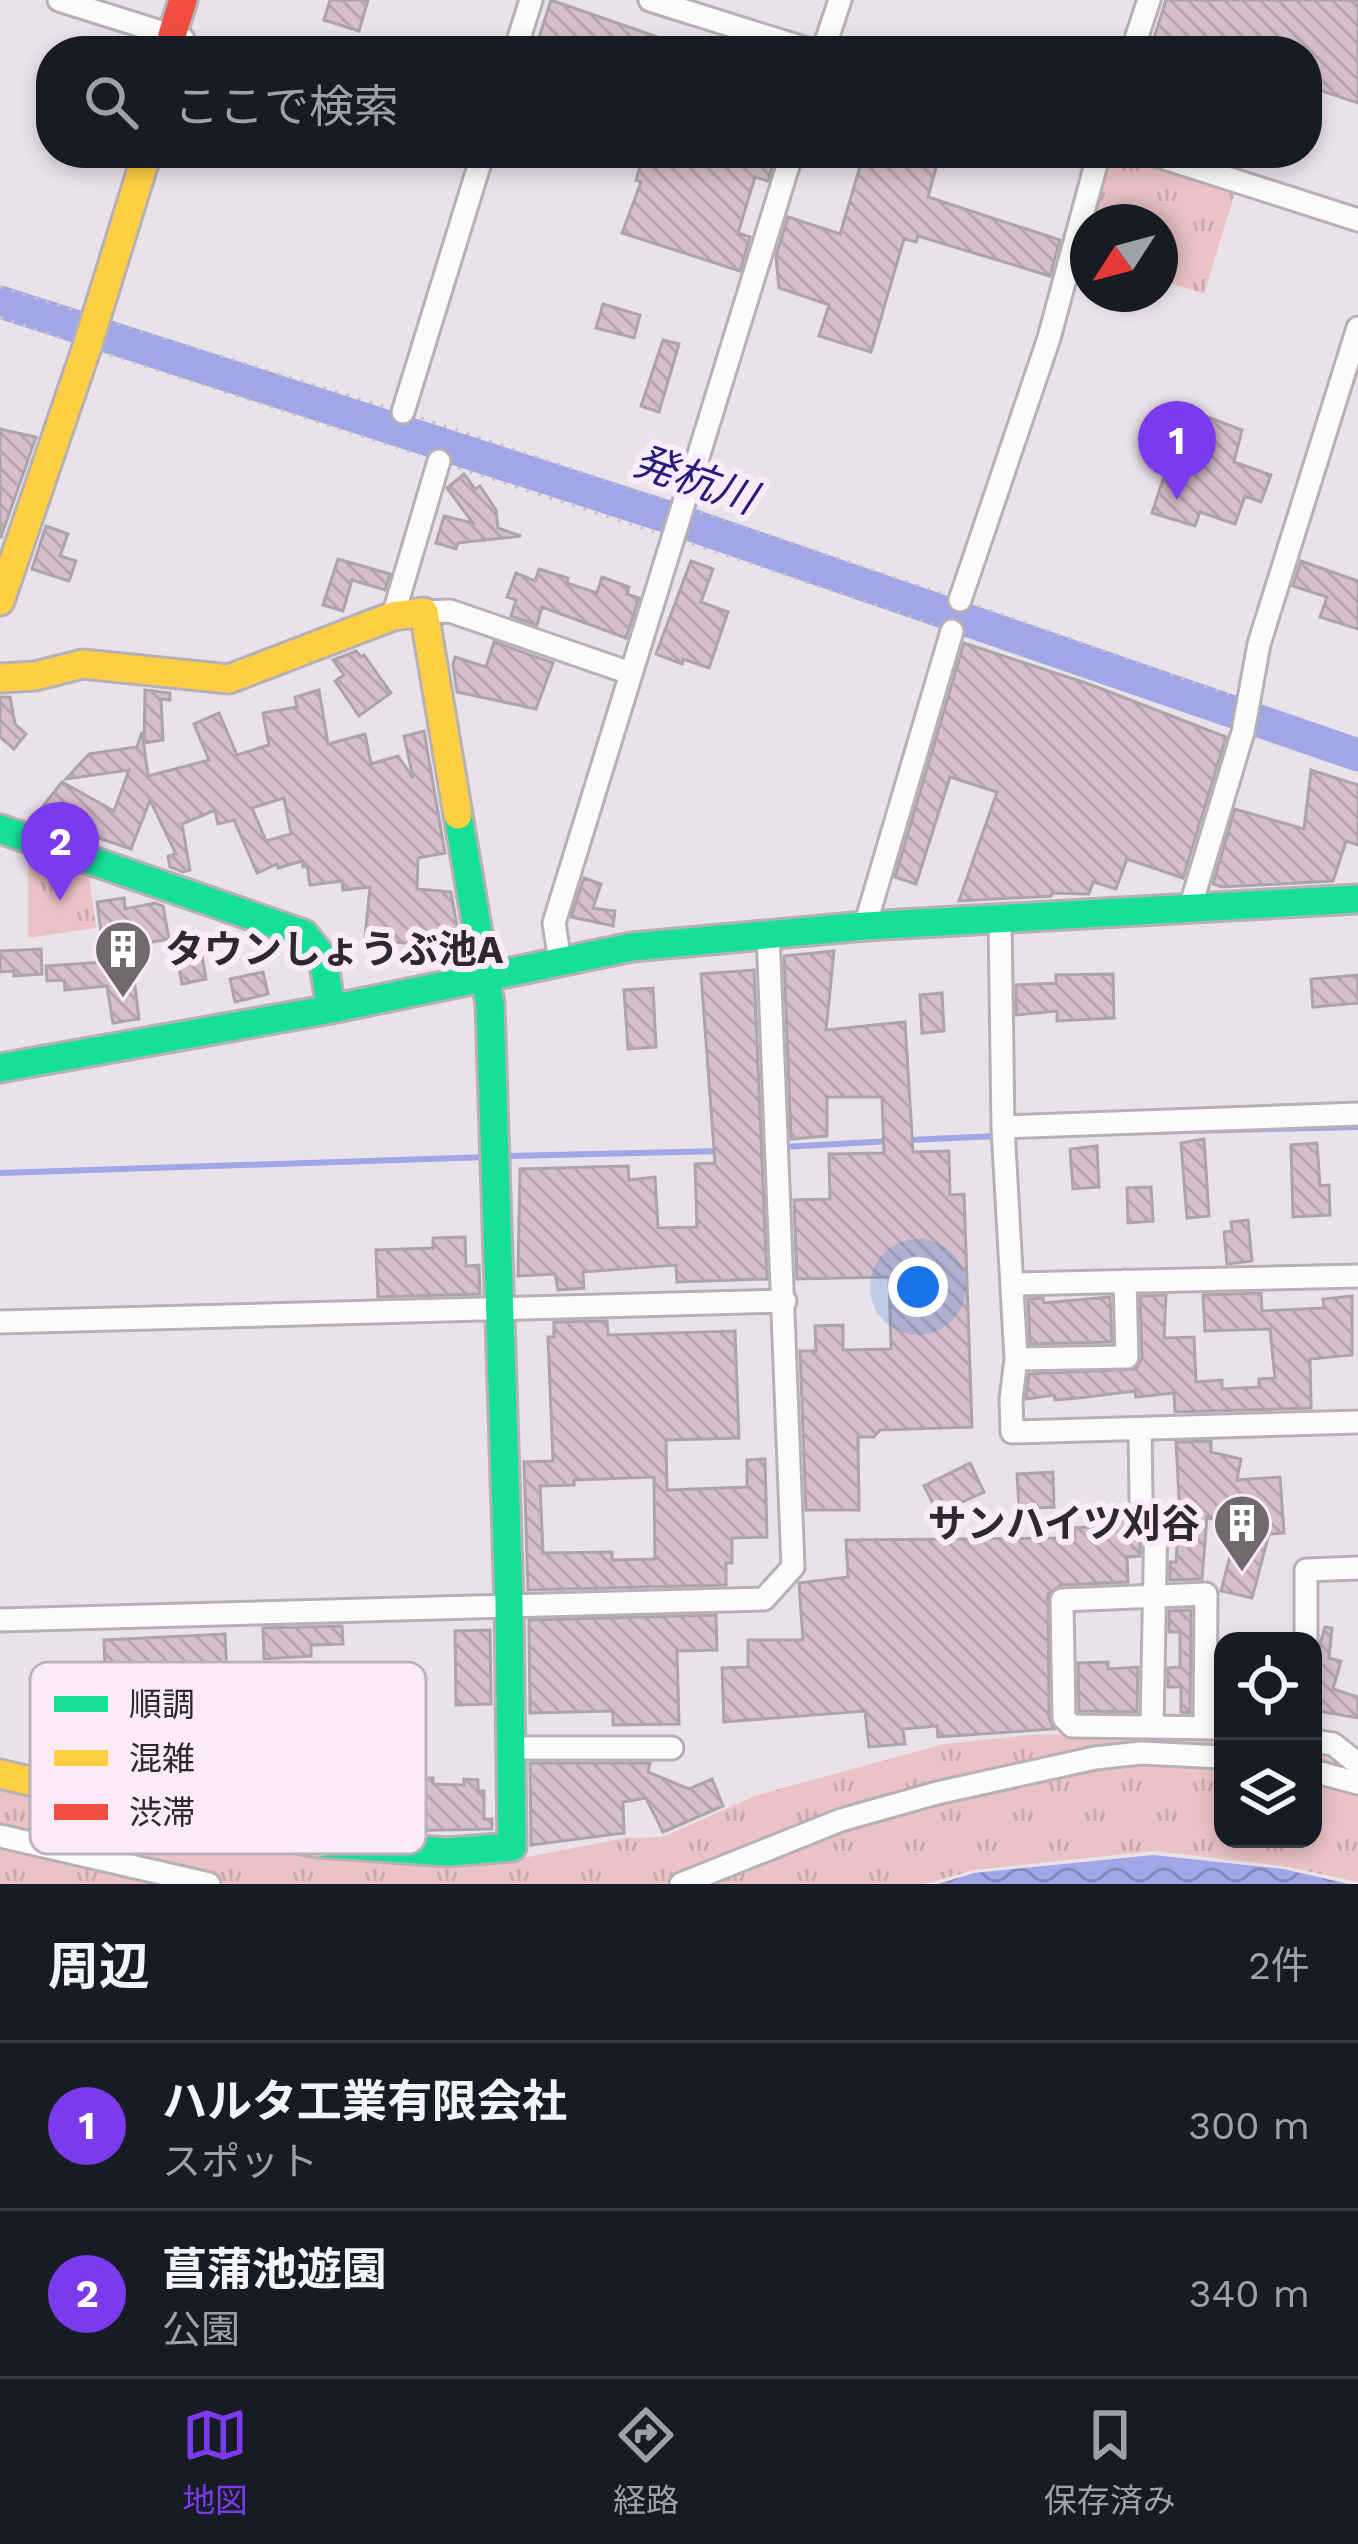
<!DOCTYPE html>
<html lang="ja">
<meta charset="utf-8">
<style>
:root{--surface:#171b24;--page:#242831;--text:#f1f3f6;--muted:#9ea1a6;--line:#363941;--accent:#7c3aed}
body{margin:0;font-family:"Work Sans","Noto Sans JP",sans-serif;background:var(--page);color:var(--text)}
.controls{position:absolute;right:36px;bottom:36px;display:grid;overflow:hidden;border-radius:24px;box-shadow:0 6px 18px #0003}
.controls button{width:108px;height:108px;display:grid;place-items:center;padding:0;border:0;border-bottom:3px solid var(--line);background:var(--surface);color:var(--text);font:60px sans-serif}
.compass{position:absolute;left:1070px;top:204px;width:108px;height:108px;border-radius:50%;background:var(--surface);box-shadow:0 6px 18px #0003;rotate:234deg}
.you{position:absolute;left:918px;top:1287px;width:42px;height:42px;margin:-30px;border:9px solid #fff;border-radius:50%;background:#1a73e8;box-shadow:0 0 0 18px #1a73e833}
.badge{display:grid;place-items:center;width:78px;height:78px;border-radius:50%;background:var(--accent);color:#fff;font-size:39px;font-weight:700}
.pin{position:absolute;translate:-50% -99px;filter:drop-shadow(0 3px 6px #0008)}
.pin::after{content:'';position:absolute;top:63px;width:42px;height:36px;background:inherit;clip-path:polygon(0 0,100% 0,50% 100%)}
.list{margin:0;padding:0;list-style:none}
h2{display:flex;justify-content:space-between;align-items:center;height:156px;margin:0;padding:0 48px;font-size:51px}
h2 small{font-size:39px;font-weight:400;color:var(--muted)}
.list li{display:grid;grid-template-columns:78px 1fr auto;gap:36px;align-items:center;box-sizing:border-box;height:168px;padding:0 48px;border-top:3px solid var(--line)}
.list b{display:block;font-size:45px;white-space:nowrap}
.list p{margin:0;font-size:39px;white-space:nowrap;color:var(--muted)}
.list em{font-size:39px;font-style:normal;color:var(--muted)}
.icon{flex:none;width:66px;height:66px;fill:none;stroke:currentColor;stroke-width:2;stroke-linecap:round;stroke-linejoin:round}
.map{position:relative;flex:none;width:1358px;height:1884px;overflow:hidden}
.search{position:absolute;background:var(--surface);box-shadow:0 6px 18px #0003;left:36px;right:36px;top:36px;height:132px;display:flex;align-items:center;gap:30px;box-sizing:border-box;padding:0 42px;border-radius:48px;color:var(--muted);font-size:45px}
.sheet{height:492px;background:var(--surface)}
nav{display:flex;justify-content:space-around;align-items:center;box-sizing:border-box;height:168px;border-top:3px solid var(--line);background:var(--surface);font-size:33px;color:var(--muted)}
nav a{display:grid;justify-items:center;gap:6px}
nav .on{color:var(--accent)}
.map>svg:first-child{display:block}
.grass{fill:url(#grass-tufts)}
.water{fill:url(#water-waves)}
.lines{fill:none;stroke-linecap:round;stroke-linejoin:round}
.stream{stroke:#a1a6e6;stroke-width:6}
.river{stroke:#a1a6e6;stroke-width:33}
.building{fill:url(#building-back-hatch);stroke:#aba4a8;stroke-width:3;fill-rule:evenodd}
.street-casing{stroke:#b7b0b6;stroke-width:27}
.fast-casing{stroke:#b7b0b6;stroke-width:33}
.slow-casing{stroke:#b7b0b6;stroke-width:33}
.jam-casing{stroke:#b7b0b6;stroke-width:33}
.path{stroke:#c6c3c6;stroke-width:3;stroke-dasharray:3 9;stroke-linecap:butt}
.street{stroke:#fcfbfc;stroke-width:21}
.fast{stroke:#16e098;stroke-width:27}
.slow{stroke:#ffcf43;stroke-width:27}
.jam{stroke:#f24e42;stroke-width:27}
.labels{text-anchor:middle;stroke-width:12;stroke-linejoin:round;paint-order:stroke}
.poi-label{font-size:39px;font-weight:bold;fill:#2e292e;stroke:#fbebf9;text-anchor:start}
.water-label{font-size:42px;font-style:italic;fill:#261a7f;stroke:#fbebf9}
.key{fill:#fbebf9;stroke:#beb1bc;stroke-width:3}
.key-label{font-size:33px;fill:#2e292e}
</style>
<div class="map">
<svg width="1358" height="1884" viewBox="0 0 1358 1884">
<defs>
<pattern id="grass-tufts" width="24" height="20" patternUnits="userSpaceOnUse" patternTransform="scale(3)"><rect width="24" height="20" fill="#ecc3c5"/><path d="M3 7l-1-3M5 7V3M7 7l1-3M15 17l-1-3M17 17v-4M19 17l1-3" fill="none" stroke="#cba8aa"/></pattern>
<pattern id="water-waves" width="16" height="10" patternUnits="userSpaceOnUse" patternTransform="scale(3)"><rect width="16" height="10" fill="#a1a6e6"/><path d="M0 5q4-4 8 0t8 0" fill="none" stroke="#8487bb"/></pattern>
<pattern id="building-back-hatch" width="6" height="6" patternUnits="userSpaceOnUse" patternTransform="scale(3)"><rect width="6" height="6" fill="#d6bfca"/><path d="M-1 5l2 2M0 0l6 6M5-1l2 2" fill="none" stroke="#b8a4ae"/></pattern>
</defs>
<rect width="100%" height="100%" fill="#eae2e9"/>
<path class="grass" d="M1112 154 1235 192 1204 294 1160 280V222H1093Z
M28 852 89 875 96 928 28 938Z
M1206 1731 1223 1734V1839H1313V1749L1358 1779V1882L1283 1866 1154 1851 974 1870 924 1884H0V1781L502 1862 625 1838 663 1837 757 1795 944 1744 1029 1735Z"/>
<path class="water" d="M1153 1855 1283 1869 1349 1884H938L974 1873Z"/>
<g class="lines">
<path class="stream" d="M1143 1132 1358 1127
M909 1140 998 1136
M783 1147 890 1141
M507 1156 722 1151
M0 1173 488 1157"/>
<path class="river" d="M0 302 665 516 1358 755"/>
</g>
<path class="building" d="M330 0H368L359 31 324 20Z
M551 0 666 40 663 51H560L537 44Z
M1166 0H1358V103L1307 86V51H1150Z
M644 153H776L768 181 755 177 738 233 750 237 740 271 622 233 641 182 636 180Z
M864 153H940L928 197 1060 240 1050 276 918 236 916 242 904 239 871 352 819 336 829 305 779 288 776 256 788 217 840 234Z
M603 304 640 315 634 338 596 328Z
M663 340 679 344 659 412 641 406Z
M1189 410 1242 430 1234 462 1271 475 1261 502 1245 496 1235 524 1200 512 1195 526 1152 513 1169 461 1174 462Z
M0 429 36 437 1 537H0Z
M464 474 475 489 480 486 496 510 498 528 521 536 458 543 456 549 436 543 444 516 473 523 447 488Z
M46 526 68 534 60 556 76 561 69 581 32 569Z
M338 559 390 574 385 590 352 580 343 611 323 605Z
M691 561 713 569 701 602 728 612 709 668 683 659 682 664 656 654Z
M1301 561 1358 581V629L1320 617 1327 597 1293 586Z
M539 569 568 578 567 583 597 593 602 577 629 587 627 594 639 598 626 638 542 607 537 625 511 616 516 600 507 597 516 573 535 581Z
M494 642 553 663 536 709 457 692 453 665 455 657 486 667Z
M964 643 1089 684 1226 737 1183 878 1127 859 1116 889 1093 882 1089 894 1052 893 1051 896 959 901 997 792 950 777 916 884 895 877Z
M356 651 361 657 364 655 391 693 359 716 335 681 344 675 333 660Z
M145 690 170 693V700L161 699 163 740 144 743Z
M319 690 328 744 365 734 371 764 398 756 413 778 404 736 424 731 445 853 418 858 417 889 451 892 460 943 442 948 365 938 370 887 343 890 342 881 310 885 307 866 303 867 302 861 278 868 277 864 257 873 234 820 218 824 215 810 182 824 190 870 183 872 170 867 168 856 176 854 150 800 131 849 96 837 94 841 56 828 44 819 47 815 40 810 62 782 114 811 129 770 66 779 89 754 137 747 142 732 148 776 209 760 194 724 219 713 237 755 269 745 263 713 297 707 295 697ZM284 798 291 834 266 841 252 808Z
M0 697H10L15 724 26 734 14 749 0 737Z
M1311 770 1358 785V845L1346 841 1333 881 1222 887 1213 884 1235 809 1304 829Z
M584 878 601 884 593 908 615 911 613 926 571 917Z
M124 898 125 909 155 903 163 906 169 939 130 946 139 1019 113 1023 107 986 65 990 64 980 47 981 46 966 105 962 97 902Z
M198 932 206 979 182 984 173 937Z
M41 949 42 974 14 976V971L0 972V951Z
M834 951 826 1030 905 1022 913 1152 949 1151 950 1195 964 1194 972 1427 880 1430 874 1437H858L859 1510H806L800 1351H816L815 1326 843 1325V1350L891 1349 889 1277 797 1279 794 1200 830 1199 829 1154 884 1153 882 1097H827V1136L791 1139 784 956Z
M754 970 767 1279 677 1282 676 1265 583 1272 584 1288 558 1290 555 1274 518 1276 520 1169 628 1166 629 1180 655 1177 658 1228 697 1227 695 1164 715 1163 701 974Z
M263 972 268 994 235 1002 230 979Z
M1113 974 1114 1018 1057 1021V1011L1016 1015V985L1056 983V975Z
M1358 975V1003L1313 1007 1311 979Z
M653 988 656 1047 628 1049 624 990Z
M942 993 944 1031 922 1033 920 995Z
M1204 1139 1209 1216 1187 1218 1181 1143Z
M1317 1143 1320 1186 1329 1185 1330 1215 1293 1217 1291 1145Z
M1097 1146 1099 1187 1073 1189 1070 1149Z
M1151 1187 1153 1221 1128 1223 1127 1188Z
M1248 1220 1252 1261 1227 1264 1224 1232 1232 1231 1231 1222Z
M465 1237 466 1266 479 1265 480 1294 378 1297 376 1250 433 1248V1238Z
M1261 1293 1262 1311 1324 1308 1323 1299 1352 1296V1355L1310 1359 1311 1408 1175 1412 1174 1393 1136 1397 1135 1391 1078 1398 1055 1400 1054 1395 1026 1399 1029 1374 1136 1369 1142 1357 1140 1296 1166 1295 1164 1338 1194 1337 1196 1382 1222 1380V1389L1259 1387V1379L1275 1378 1270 1329 1205 1331 1203 1295Z
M1110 1297 1112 1342 1030 1344 1028 1299 1043 1298 1044 1303Z
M607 1321 608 1335 735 1331 739 1438 666 1440 667 1490 747 1487V1460L765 1459 767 1537 732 1538V1563H726V1585L528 1590 524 1462 553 1461 548 1337H554V1322ZM654 1477 655 1559 612 1560V1552L543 1553 540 1486 574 1485V1480Z
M1211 1441V1452L1241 1459 1237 1480 1280 1477 1284 1533 1269 1534 1252 1598 1221 1591 1237 1529 1207 1517 1202 1579 1170 1580V1562H1176L1178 1531 1171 1530V1515L1180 1516 1176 1442Z
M970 1463 984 1492 938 1513 924 1486Z
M1053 1472 1054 1507 1019 1509 1017 1474Z
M1126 1507 1141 1515 1140 1556 1127 1557 1128 1582 1061 1585 1048 1594 1049 1718 1054 1729 938 1737 937 1726 903 1729 905 1744 869 1747 865 1711 724 1722 722 1668 748 1667V1640H803L799 1583 848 1577 846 1540 1075 1538 1074 1528 1114 1525V1520H1126Z
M1191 1610 1190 1713 1181 1712V1687H1168V1668L1180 1667V1632H1169V1611Z
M716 1615 717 1650 677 1651 679 1724 613 1725V1711L530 1713 529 1620Z
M342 1626 343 1644 311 1645V1656L264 1659 263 1628Z
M1325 1627 1332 1628 1329 1658 1341 1661 1333 1689 1358 1697V1718L1313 1710 1319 1679 1313 1677V1668Z
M490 1630 491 1704 456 1705 455 1631Z
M225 1634 230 1734 107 1738 104 1640Z
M1108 1662V1669L1138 1667 1137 1712 1079 1711 1078 1663Z
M530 1763H650L648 1772 689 1789 712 1779 723 1806 663 1832 646 1798 623 1802 624 1833 531 1845Z
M367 1777 433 1778V1784L464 1785V1779L478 1780V1791H484V1819H492V1829L385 1831 289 1819V1780Z"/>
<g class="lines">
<g class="street-casing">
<path id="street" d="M59 0 183 39
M650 0 813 51
M515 51 531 0
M823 51 840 0
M1132 51 1149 0
M1149 153 1358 220
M403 412 483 153
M960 600 1049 338 1099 153
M424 612 450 611 630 673
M393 616 439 461
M1190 908 1243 732 1259 644 1358 328
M1000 918 1003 1128 1016 1359 1011 1399 1012 1432 1358 1422
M865 926 952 631
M560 961 554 923 792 153
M1003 1127 1358 1114
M1014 1284 1358 1276
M0 1322 785 1301
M1016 1359 1127 1357 1125 1281
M1140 1430 1141 1500
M0 1620 764 1599 793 1567 768 933
M1306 1641V1570L1358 1568
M1152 1726 1156 1516
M1205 1726 1206 1594 1062 1600 1064 1718 1072 1726 1223 1728
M1313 1741 1333 1744 1358 1764
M510 1748H672
M1313 1771 1358 1783
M0 1836 209 1884
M681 1884 841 1820 937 1793 1095 1758 1141 1753 1223 1757"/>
</g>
<g class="fast-casing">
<path id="fast" d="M0 829 304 934 323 958 331 1009
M0 1068 331 1009 632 947 865 926 1358 899
M318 1843 448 1852 512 1847 509 1604 490 1004 458 815"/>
</g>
<g class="slow-casing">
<path id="slow" d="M0 601 87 347 147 153
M0 678 35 676 83 664 229 679 393 616 424 612 458 815
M0 1774 189 1819 318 1843"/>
</g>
<g class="jam-casing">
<path id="jam" d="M172 35 183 0"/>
</g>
<path class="path" d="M0 287 74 310
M0 317 61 338
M117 324 383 406
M110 355 420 455
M421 418 662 499
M458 468 654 532
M700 512 941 593
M692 544 933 624
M978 606 1229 695"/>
<use href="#street" class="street"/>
<use href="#fast" class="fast"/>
<use href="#slow" class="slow"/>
<use href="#jam" class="jam"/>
</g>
<defs>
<g id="building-pin" transform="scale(3)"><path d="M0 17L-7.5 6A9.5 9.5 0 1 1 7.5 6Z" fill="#706a6f" stroke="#fbebf9"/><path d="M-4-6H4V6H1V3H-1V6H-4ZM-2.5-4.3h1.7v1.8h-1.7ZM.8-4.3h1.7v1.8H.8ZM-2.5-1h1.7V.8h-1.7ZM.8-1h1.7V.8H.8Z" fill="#fff"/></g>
</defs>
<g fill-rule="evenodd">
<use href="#building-pin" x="123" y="949"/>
<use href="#building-pin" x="1242" y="1523"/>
</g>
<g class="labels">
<g class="poi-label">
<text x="165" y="963">タウンしょうぶ池A</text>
<text x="1200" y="1537" text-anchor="end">サンハイツ刈谷</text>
</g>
<g class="water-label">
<text transform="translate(695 479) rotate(19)" y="15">発杭川</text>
</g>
</g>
<rect x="30" y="1662" width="396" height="192" rx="18" class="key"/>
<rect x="54" y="1696" width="54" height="16" fill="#16e098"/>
<rect x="54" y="1750" width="54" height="16" fill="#ffcf43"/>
<rect x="54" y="1804" width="54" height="16" fill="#f24e42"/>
<g class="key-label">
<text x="129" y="1716">順調</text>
<text x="129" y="1770">混雑</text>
<text x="129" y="1824">渋滞</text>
</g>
</svg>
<div class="controls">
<button><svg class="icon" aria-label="locate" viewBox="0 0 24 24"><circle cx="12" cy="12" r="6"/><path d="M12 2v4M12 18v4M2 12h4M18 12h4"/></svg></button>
<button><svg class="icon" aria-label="layers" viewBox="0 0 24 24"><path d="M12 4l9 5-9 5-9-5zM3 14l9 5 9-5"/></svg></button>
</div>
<svg class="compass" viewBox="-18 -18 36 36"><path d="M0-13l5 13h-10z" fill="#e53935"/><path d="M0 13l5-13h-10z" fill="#9ea1a6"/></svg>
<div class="you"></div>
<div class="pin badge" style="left:1177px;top:500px">1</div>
<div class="pin badge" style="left:60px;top:901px">2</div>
<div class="search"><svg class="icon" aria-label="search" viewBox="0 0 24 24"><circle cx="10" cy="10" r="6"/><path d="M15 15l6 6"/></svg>ここで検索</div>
</div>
<section class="sheet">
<h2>周辺<small>2件</small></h2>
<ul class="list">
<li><span class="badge">1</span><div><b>ハルタ工業有限会社</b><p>スポット</p></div><em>300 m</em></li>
<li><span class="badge">2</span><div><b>菖蒲池遊園</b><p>公園</p></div><em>340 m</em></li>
</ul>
</section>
<nav>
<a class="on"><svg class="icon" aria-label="map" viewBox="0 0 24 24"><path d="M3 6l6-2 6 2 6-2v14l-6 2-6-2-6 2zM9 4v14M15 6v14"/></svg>地図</a>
<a><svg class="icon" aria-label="directions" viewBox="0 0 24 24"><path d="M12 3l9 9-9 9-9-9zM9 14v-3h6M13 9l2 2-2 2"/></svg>経路</a>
<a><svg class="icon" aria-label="saved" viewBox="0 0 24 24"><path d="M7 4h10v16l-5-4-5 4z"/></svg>保存済み</a>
</nav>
